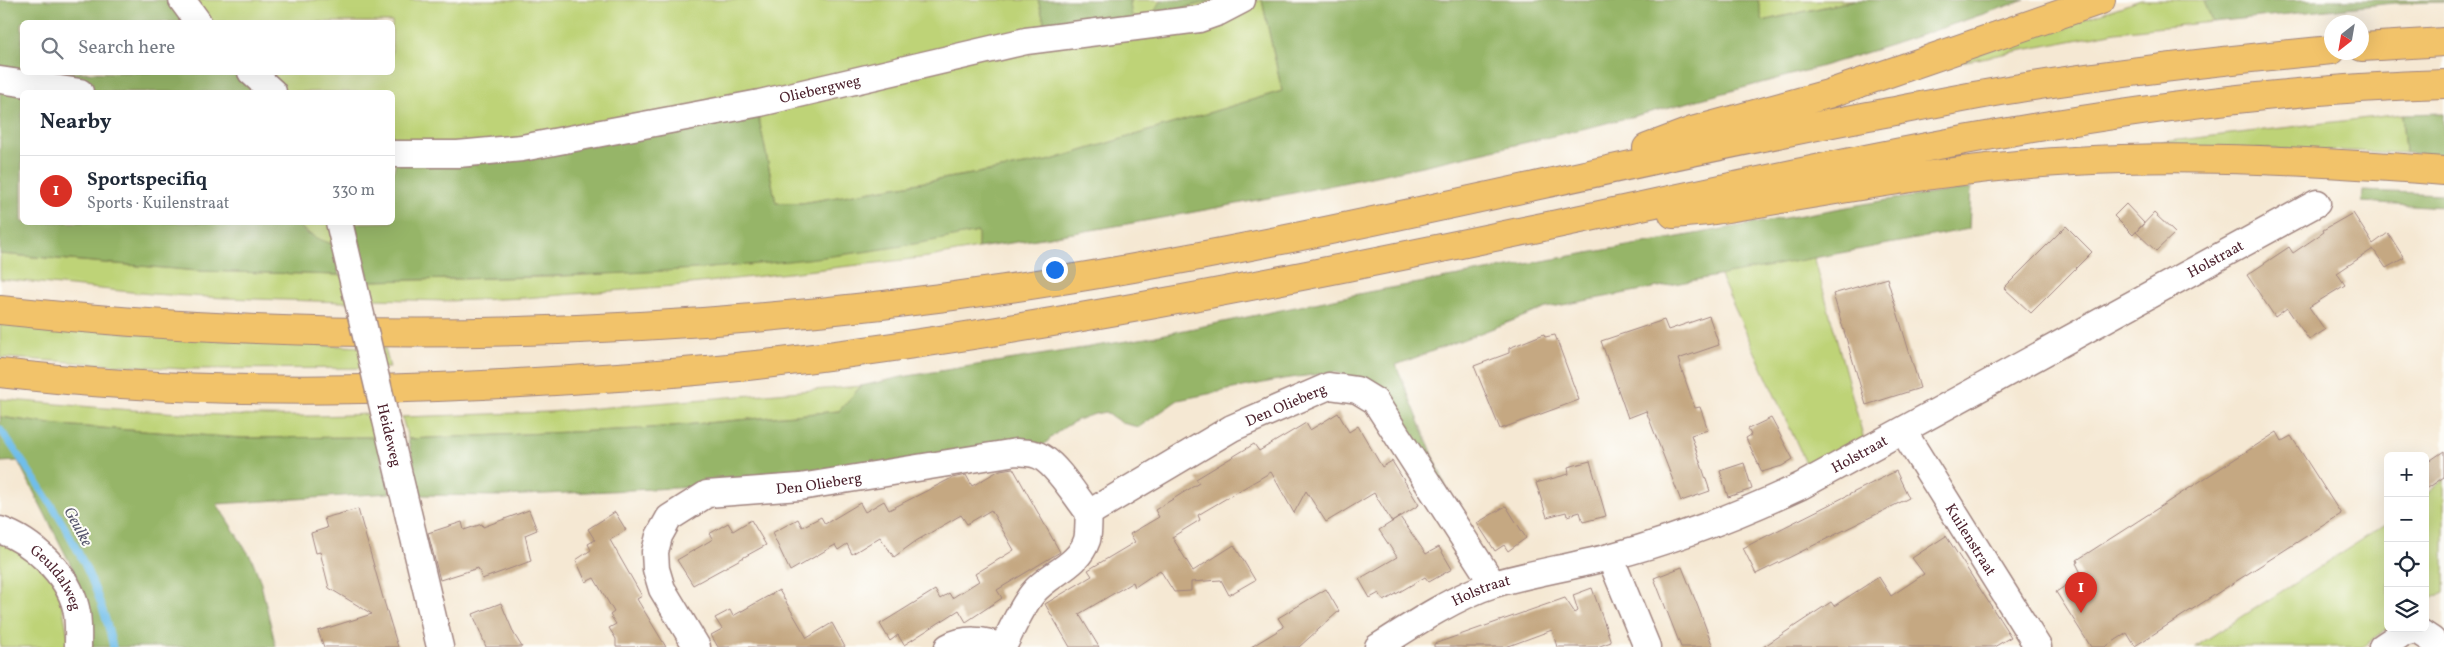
<!DOCTYPE html>
<meta charset="utf-8">
<style>
:root{--surface:#fff;--page:#f6f6f7;--text:#1f2937;--muted:#747a83;--line:#e0e1e3;--accent:#d93025}
body{margin:0;font-family:Vollkorn,serif;background:var(--page);color:var(--text)}
.controls{position:absolute;right:15px;bottom:15px;display:grid;overflow:hidden;border-radius:8px;box-shadow:0 5px 20px #0002}
.controls button{width:45px;height:45px;display:grid;place-items:center;padding:0;border:0;border-bottom:1px solid var(--line);background:var(--surface);color:var(--text);font:25px sans-serif}
.compass{position:absolute;left:2324px;top:15px;width:45px;height:45px;border-radius:50%;background:var(--surface);box-shadow:0 5px 20px #0002;rotate:211deg}
.you{position:absolute;left:1054px;top:269px;width:18px;height:18px;margin:-12px;border:4px solid #fff;border-radius:50%;background:#1a73e8;box-shadow:0 0 0 8px #1a73e833}
.badge{display:grid;place-items:center;width:32px;height:32px;border-radius:50%;background:var(--accent);color:#fff;font-size:16px;font-weight:700}
.pin{position:absolute;translate:-50% -41px;filter:drop-shadow(0 1px 2px #0008)}
.pin::after{content:'';position:absolute;top:26px;width:18px;height:15px;background:inherit;clip-path:polygon(0 0,100% 0,50% 100%)}
.list{margin:0;padding:0;list-style:none}
h2{display:flex;justify-content:space-between;align-items:center;height:65px;margin:0;padding:0 20px;font-size:21px}
h2 small{font-size:16px;font-weight:400;color:var(--muted)}
.list li{display:grid;grid-template-columns:32px 1fr auto;gap:15px;align-items:center;box-sizing:border-box;height:70px;padding:0 20px;border-top:1px solid var(--line)}
.list b{display:block;font-size:19px;white-space:nowrap}
.list p{margin:0;font-size:16px;white-space:nowrap;color:var(--muted)}
.list em{font-size:16px;font-style:normal;color:var(--muted)}
.icon{flex:none;width:28px;height:28px;fill:none;stroke:currentColor;stroke-width:2;stroke-linecap:round;stroke-linejoin:round}
.map{position:relative;flex:none;width:2444px;height:647px;overflow:hidden}
.search{position:absolute;background:var(--surface);box-shadow:0 5px 20px #0002;left:20px;top:20px;width:375px;height:55px;display:flex;align-items:center;gap:12px;box-sizing:border-box;padding:0 18px;border-radius:8px;color:var(--muted);font-size:19px}
.panel{position:absolute;background:var(--surface);box-shadow:0 5px 20px #0002;left:20px;top:90px;width:375px;height:135px;border-radius:8px}
.map>svg:first-child{display:block}
.green{fill:#bed377;stroke:#847951}
.forest{fill:#96b568;stroke:#706a4a}
.lines{fill:none;stroke-linecap:round;stroke-linejoin:round}
.stream{stroke:#70beea;stroke-width:7}
.building{fill:#c5a882}
.minor-casing{stroke:#a0847f;stroke-width:29}
.motorway-casing{stroke:#a0847f;stroke-width:30}
.minor{stroke:#fff;stroke-width:26}
.motorway{stroke:#f2c36a;stroke-width:28}
.minor-bridge-casing{stroke:#a0847f;stroke-width:29;stroke-linecap:butt}
.minor-bridge{stroke:#fff;stroke-width:26}
.labels{text-anchor:middle;stroke-width:4;stroke-linejoin:round;paint-order:stroke}
.street-label{font-size:15px;fill:#4a1f2b;stroke:#fdfcf7}
.water-label{font-size:16px;font-style:italic;fill:#57576e;stroke:#fdfcf7}
</style>
<div class="map">
<svg width="2444" height="647" viewBox="0 0 2444 647">
<rect width="100%" height="100%" fill="#fdfcf7"/>
<filter id="ink" filterUnits="userSpaceOnUse"><feTurbulence type="fractalNoise" baseFrequency=".02" numOctaves="2"/><feDisplacementMap in="SourceGraphic" scale="10" xChannelSelector="R" yChannelSelector="G"/><feConvolveMatrix kernelMatrix="1 2 1 2 8 2 1 2 1" color-interpolation-filters="sRGB"/></filter>
<filter id="wash" filterUnits="userSpaceOnUse"><feTurbulence type="fractalNoise" baseFrequency=".0096" numOctaves="4" result="noise"/><feDisplacementMap in="SourceGraphic" scale="20" xChannelSelector="R" yChannelSelector="G"/><feGaussianBlur stdDeviation="1.12" result="paint"/><feColorMatrix in="noise" values="0 0 0 0 0 0 0 0 0 0 0 0 0 0 0 0 0 1.4 0 .05"/><feComposite in="paint" operator="in"/></filter>
<g filter="url(#wash)">
<rect width="100%" height="100%" fill="#f5e8d3"/>
<path class="green" d="M172 0H1038L1046 28 1131 3 1129 0H1162L1153 15 1216 0H1262L1282 91 1048 161 802 203H776L756 104 393 157 392 92H262L240 73 392 72V22H186Z
M1758 0H1855L1762 21Z
M2141 0H2204L2212 22 2116 32 1941 66Z
M2402 114 2405 153 2293 149 2093 150Z
M297 223H355L361 248C337 246 313 242 297 223Z
M979 232 978 248 929 257 673 286 524 298 447 301 374 299 344 302 226 298 151 294 0 279V254L198 271 339 275 369 281 546 277 709 268 800 259Z
M1814 256 1865 443 1810 472 1719 274Z
M0 321 215 340 385 348 390 368 183 369 7 358H0Z
M861 386 839 411 639 429 408 439 402 417 549 412Z
M0 399C123 410 246 421 369 414L376 437 241 438 58 425 0 417Z
M2444 479V592L2425 604V495Z
M2388 523 2389 628 2362 647H2195Z
M0 538 56 572 70 647H0Z"/>
<path class="forest" d="M0 0H172L186 22H22V72L240 73 262 92H22V222L297 223 306 233 335 246 339 275 198 271 0 254Z
M1038 0H1129L1133 20 1046 28Z
M1162 0H1216L1152 15Z
M1262 0H1758L1763 21 1855 0H2025C1950 25 1874 52 1798 73 1529 147 1254 207 978 248V232C778 274 572 276 369 281L355 223 392 222 393 175 396 160 756 104 776 203H802L1048 161 1282 91Z
M2204 0H2444V2L2394 3 2212 22Z
M2444 113V155L2405 153 2402 114Z
M1971 188 1969 229 1546 308 1396 365 1447 489 1361 383 1335 372 1283 379 1178 400 1139 427 1122 423 1105 412C1080 416 1060 427 1043 446L838 468 695 487 503 496 421 495 408 439 639 429 839 411 861 386 902 377 1146 338 1368 292 1881 201Z
M2363 191 2444 194V207L2362 202Z
M0 417 58 425 241 438 376 437 390 493 217 504 252 559 260 580 276 647H87L85 617 76 575 18 461 0 462Z"/>
<g class="lines">
<path class="stream" d="M0 429C47 496 96 565 113 647"/>
</g>
<g id="blocks">
<path class="building" d="M2126 204 2144 223 2133 235 2114 216Z
M2154 213 2175 233 2156 251 2136 232Z
M2353 213 2373 244 2388 233 2404 258 2386 268 2373 249 2337 273 2345 285 2309 307 2325 330 2309 340 2287 308 2275 317 2247 275 2289 247 2293 253 2324 232 2323 230Z
M2066 226 2092 252 2031 313 2004 288Z
M1887 278 1920 388 1866 405 1833 294Z
M1709 316 1719 345 1678 359 1695 408 1700 407 1708 430 1691 435 1710 491 1681 501 1646 411 1628 418 1601 341 1664 320 1668 330Z
M1544 334 1545 337 1555 335 1579 400 1500 429 1474 366 1509 353V348Z
M1338 413 1349 432 1358 426 1382 467 1392 461 1419 505 1392 522 1374 493 1326 522 1306 491 1294 513 1271 472 1198 515 1200 520 1172 537 1193 571 1234 545 1255 580 1229 595 1221 580 1191 582V591L1174 592 1160 570 1135 587 1133 582 1079 614 1099 647H1070L1045 604 1092 576 1088 570 1135 542 1130 534 1159 517 1155 510 1199 483 1196 479 1254 444 1259 451 1306 423 1310 430Z
M1771 418 1793 459 1782 466 1762 472 1746 438 1751 435 1748 429Z
M2277 432 2282 441 2291 436 2341 514 2135 646 2127 633 2105 647H2091L2056 592 2082 575 2076 563 2078 562 2077 560Z
M2444 451V477L2425 490V464Z
M1590 461 1606 516 1583 522 1580 512 1567 516 1566 512 1547 517 1536 483 1569 474 1568 467Z
M1744 463 1752 489 1728 497 1720 471Z
M1013 468 1060 552 997 590 1002 598 966 622 959 610 904 645 898 635 890 641 880 624 935 590 940 599 949 593 952 598 979 581 975 574 1014 550 991 510 967 524 961 515 916 541 894 557 880 537 852 554 847 544 838 550 835 545 790 571 772 533 798 519 802 527 821 517 825 524 860 503 865 512 884 501 889 510 952 478 966 475 972 486 1000 470Z
M1896 471 1909 498 1756 574 1743 548Z
M1506 506 1526 538 1508 551 1504 545 1495 551 1477 523Z
M358 509 383 598 398 647H324L318 631 372 614 329 588 320 552 316 553 311 533 327 528 324 518Z
M529 510 537 530 525 535 531 561 482 579 478 568 440 580 428 533 462 522 464 530 482 524 483 527Z
M615 512 626 530 610 540 642 596 637 599 666 647H616V639L609 628 616 624 610 615 614 612 594 578 586 582 576 560 591 550 588 544 595 540 588 529Z
M1400 517 1426 554 1439 547 1452 569 1429 582 1425 577 1384 601 1379 593 1370 598 1359 579 1397 557 1379 530Z
M751 520 766 545 693 585 677 560 713 539 709 534 728 523 733 531Z
M1946 536 2011 637 1994 647H1763L1831 602 1834 606 1879 577 1891 596 1924 574 1912 558Z
M1682 567 1698 607 1713 647H1681L1654 578Z
M1592 588 1611 642 1597 647H1557L1552 630 1506 647H1434V644L1565 598 1575 613 1578 611 1573 595Z
M1326 589 1339 611 1299 647H1251L1284 627 1278 618Z
M779 590 807 638 832 623 845 647H718L711 635 722 629 715 618 730 610 733 616Z
M501 603 514 634 522 647H486L473 614Z"/>
</g>
</g>
<g filter="url(#ink)">
<use href="#blocks" fill-opacity="0" stroke="#a0847f" stroke-width="1"/>
<g class="lines">
<g class="minor-casing">
<g id="minor">
<path d="M182 0 198 22"/>
<path d="M251 72 273 92"/>
<path d="M0 80 80 92"/>
<path id="s1" d="M392 154H458L522 148 760 103 1026 41 1199 19 1219 12 1242 0"/>
<path id="s2" d="M1903 431 2038 647"/>
<path d="M403 492 440 647"/>
<path id="s3" d="M1089 513 1232 428 1329 386 1357 390 1375 401 1493 584"/>
<path id="s4" d="M0 530C32 541 68 574 76 608 79 620 78 635 78 647"/>
<path d="M1610 557 1647 647"/>
<path id="s5" d="M697 647 662 589 656 569 655 552 659 536 669 518 707 494 800 487 1016 452C1025 453 1035 452 1043 458 1060 469 1076 497 1089 513 1088 521 1089 532 1087 540 1078 567 1049 573 1033 593 1020 609 1012 629 1003 647"/>
<path d="M948 647C964 638 984 639 1000 647"/>
<path id="s6" d="M1378 647C1412 625 1456 596 1494 584 1532 573 1571 567 1609 557 1675 540 1739 515 1801 486L2317 203"/>
<path d="M2382 647 2403 633 2417 630 2432 640 2437 647"/>
</g>
</g>
<g class="motorway-casing">
<path id="motorway" d="M2362 47 2444 42
M1647 148 1692 131 1828 94 2101 0
M1673 214 1708 211C1829 192 1951 167 2074 161 2197 154 2321 162 2444 171
M0 310C334 346 671 338 1004 289 1293 247 1576 172 1863 117 1913 108 1964 97 2014 89 2119 72 2225 60 2332 50
M0 373C160 392 323 393 483 385 574 380 666 375 756 365 1019 334 1279 282 1538 228 1837 165 2137 93 2444 84"/>
</g>
<use href="#minor" class="minor"/>
<use href="#motorway" class="motorway"/>
<g class="minor-bridge-casing">
<g id="minor-bridge">
<path id="s7" d="M339 222 403 492"/>
</g>
</g>
<use href="#minor-bridge" class="minor-bridge"/>
</g>
</g>
<g class="labels">
<g class="street-label">
<text dy="5" stroke="none"><textPath href="#s1" startOffset="434">Oliebergweg</textPath></text>
<text dy="5" stroke="none"><textPath href="#s6" startOffset="928">Holstraat</textPath></text>
<text dy="5" stroke="none"><textPath href="#s3" startOffset="225">Den Olieberg</textPath></text>
<text dy="5" stroke="none"><textPath href="#s7" startOffset="219">Heideweg</textPath></text>
<text dy="5" stroke="none"><textPath href="#s6" startOffset="522">Holstraat</textPath></text>
<text dy="5" stroke="none"><textPath href="#s5" startOffset="300">Den Olieberg</textPath></text>
<text dy="5" stroke="none"><textPath href="#s2" startOffset="128">Kuilenstraat</textPath></text>
<text dy="5" stroke="none"><textPath href="#s4" startOffset="76">Geuldalweg</textPath></text>
<text dy="5" stroke="none"><textPath href="#s6" startOffset="118">Holstraat</textPath></text>
</g>
<g class="water-label">
<text transform="translate(79 526) rotate(62)" y="6">Geulke</text>
</g>
</g>
</svg>
<div class="controls">
<button>+</button>
<button>−</button>
<button><svg class="icon" aria-label="locate" viewBox="0 0 24 24"><circle cx="12" cy="12" r="6"/><path d="M12 2v4M12 18v4M2 12h4M18 12h4"/></svg></button>
<button><svg class="icon" aria-label="layers" viewBox="0 0 24 24"><path d="M12 4l9 5-9 5-9-5zM3 14l9 5 9-5"/></svg></button>
</div>
<svg class="compass" viewBox="-18 -18 36 36"><path d="M0-13l5 13h-10z" fill="#e53935"/><path d="M0 13l5-13h-10z" fill="#747a83"/></svg>
<div class="you"></div>
<div class="pin badge" style="left:2081px;top:613px">1</div>
<div class="search"><svg class="icon" aria-label="search" viewBox="0 0 24 24"><circle cx="10" cy="10" r="6"/><path d="M15 15l6 6"/></svg>Search here</div>
<section class="panel">
<h2>Nearby<small></small></h2>
<ul class="list">
<li><span class="badge">1</span><div><b>Sportspecifiq</b><p>Sports · Kuilenstraat</p></div><em>330 m</em></li>
</ul>
</section>
</div>
